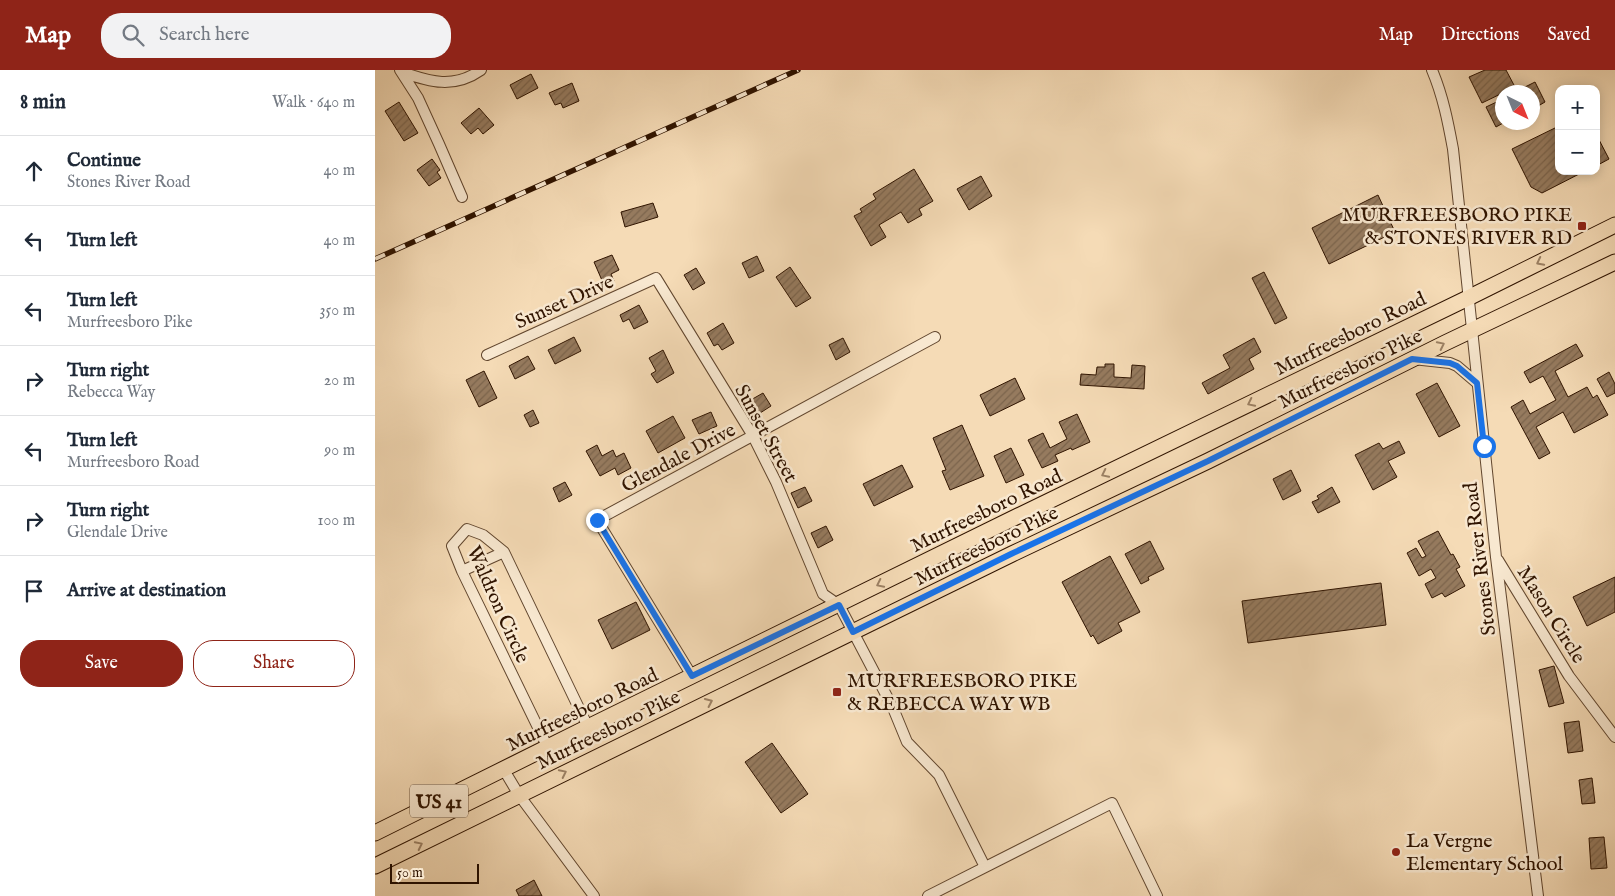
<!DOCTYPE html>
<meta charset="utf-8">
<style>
:root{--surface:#fff;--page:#f2f2f3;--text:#1f2937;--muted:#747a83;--line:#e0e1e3;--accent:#8f2418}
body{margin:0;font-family:"IM FELL English",serif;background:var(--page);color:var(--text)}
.controls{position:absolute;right:15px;top:15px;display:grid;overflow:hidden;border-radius:10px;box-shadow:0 2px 12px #0003}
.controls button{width:45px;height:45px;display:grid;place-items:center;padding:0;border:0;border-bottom:1px solid var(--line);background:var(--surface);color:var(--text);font:25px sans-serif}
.compass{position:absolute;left:1120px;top:15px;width:45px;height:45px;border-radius:50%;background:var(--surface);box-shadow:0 2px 12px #0003;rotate:137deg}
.scale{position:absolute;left:15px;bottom:12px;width:89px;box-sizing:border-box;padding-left:5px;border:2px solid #301400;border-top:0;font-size:14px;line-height:18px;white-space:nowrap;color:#301400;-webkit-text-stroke:4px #f8e8d0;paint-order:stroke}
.stop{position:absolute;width:15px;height:15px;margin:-11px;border:4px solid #1a73e8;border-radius:50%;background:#fff}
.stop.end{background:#1a73e8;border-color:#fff;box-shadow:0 1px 5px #0008}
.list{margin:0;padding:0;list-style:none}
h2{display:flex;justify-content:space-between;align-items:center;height:65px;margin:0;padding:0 20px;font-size:21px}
h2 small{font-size:16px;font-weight:400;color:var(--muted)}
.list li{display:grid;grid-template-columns:32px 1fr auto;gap:15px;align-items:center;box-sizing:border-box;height:70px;padding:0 20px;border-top:1px solid var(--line)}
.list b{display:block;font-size:19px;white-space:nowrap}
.list p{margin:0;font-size:16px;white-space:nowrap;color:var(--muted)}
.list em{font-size:16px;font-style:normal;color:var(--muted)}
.actions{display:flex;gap:10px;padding:15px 20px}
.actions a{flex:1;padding:11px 0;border:1px solid var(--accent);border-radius:20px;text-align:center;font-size:18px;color:var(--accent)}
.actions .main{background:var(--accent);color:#fff}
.icon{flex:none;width:28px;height:28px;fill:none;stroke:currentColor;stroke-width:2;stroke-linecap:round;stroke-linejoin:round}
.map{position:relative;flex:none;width:1240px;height:826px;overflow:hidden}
header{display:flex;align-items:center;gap:30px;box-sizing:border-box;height:70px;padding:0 25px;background:var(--accent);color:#fff}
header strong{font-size:24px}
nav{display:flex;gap:28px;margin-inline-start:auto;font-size:18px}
.search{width:350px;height:45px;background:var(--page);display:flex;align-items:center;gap:12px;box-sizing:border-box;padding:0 18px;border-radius:20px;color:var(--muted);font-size:19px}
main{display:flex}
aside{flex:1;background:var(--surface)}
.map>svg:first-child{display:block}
.building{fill:url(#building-hatch);stroke:#301400}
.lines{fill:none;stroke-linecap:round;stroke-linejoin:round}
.minor-casing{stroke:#61462e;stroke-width:12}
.primary-casing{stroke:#301400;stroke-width:17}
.minor{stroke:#f8e8d0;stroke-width:10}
.primary{stroke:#f5dbb6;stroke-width:15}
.rail-casing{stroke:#301400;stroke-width:5.5}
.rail{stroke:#f8e8d0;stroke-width:4;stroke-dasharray:11;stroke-linecap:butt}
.oneway{stroke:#9c8164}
.route{stroke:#1a73e8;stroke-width:6}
.poi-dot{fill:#8f2418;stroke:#f8e8d0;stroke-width:2}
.labels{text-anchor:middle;stroke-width:5;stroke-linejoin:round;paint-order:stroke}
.shield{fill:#f8e8d0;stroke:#6c543e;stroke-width:1}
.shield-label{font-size:19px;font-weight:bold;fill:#301400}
.poi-label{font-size:20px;fill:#301400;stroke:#f8e8d0;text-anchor:start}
.street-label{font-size:20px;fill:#301400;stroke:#f8e8d0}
</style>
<header>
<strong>Map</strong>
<div class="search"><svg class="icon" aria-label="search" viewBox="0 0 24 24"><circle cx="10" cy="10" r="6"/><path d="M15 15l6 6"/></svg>Search here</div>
<nav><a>Map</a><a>Directions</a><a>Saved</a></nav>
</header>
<main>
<aside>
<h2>8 min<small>Walk · 640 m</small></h2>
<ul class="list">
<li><svg class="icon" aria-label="ahead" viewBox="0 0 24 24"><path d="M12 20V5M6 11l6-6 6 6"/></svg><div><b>Continue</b><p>Stones River Road</p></div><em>40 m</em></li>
<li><svg class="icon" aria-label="left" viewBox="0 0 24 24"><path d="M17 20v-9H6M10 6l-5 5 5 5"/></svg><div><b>Turn left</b></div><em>40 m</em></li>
<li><svg class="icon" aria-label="left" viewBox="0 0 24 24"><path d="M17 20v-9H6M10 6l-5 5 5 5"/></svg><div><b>Turn left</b><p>Murfreesboro Pike</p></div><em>350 m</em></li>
<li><svg class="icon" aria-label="right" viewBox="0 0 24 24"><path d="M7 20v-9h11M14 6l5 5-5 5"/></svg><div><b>Turn right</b><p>Rebecca Way</p></div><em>20 m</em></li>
<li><svg class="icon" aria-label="left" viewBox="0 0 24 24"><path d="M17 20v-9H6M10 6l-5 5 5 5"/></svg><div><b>Turn left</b><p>Murfreesboro Road</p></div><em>90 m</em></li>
<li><svg class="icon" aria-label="right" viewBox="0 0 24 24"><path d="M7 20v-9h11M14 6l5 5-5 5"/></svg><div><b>Turn right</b><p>Glendale Drive</p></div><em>100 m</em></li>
<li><svg class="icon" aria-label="arrive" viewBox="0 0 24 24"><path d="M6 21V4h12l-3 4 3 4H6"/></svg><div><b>Arrive at destination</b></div></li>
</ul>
<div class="actions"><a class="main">Save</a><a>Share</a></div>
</aside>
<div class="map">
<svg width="1240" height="826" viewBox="0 0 1240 826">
<defs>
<pattern id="building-hatch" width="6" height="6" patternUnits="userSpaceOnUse" patternTransform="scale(1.25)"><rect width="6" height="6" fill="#967b5f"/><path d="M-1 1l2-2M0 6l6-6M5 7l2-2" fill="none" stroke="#7b644c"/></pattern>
</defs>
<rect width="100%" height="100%" fill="#f5dbb6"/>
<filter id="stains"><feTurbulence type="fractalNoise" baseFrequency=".004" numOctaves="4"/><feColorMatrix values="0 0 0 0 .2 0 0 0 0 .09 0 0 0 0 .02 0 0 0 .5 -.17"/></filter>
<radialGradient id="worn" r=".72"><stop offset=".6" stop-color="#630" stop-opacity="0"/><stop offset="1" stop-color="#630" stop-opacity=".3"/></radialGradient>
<path class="building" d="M1110 0H1131L1140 17 1107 33 1094 7Z
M156 4 163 18 142 29 135 15Z
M1160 12 1170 32 1158 39V22H1140Z
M197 13 204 31 188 38 186 33 180 35 174 23Z
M1128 29V52H1130L1121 57 1111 37Z
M24 32 43 63 29 71 10 41Z
M104 38 119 55 108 64 103 58 96 64 86 53Z
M1184 56V101H1210L1167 123 1156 117 1137 79Z
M1221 64 1234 89 1221 96Z
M57 89 65 100 62 102 66 108 54 116 42 100Z
M539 99 558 131 544 139 547 145 533 153 526 142 504 155 511 167 496 176 479 146 487 142 485 139 501 129 498 124Z
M606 106 617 126 594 140 582 119Z
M1003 125 1020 162 954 194 937 158Z
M278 133 283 147 250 157 246 142Z
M237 185 244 200 236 204 239 211 229 215 219 192Z
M382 186 389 201 374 208 367 193Z
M415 197 436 228 421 237 401 207Z
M321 198 330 213 318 220 309 205Z
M889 202 912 248 900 254 877 208Z
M264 235 273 252 259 259 254 249 248 252 245 245Z
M348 253 359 273 347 280 343 274 339 276 332 263Z
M199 267 206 281 180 294 173 280Z
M468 268 475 282 461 290 454 275Z
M879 268 886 282 874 289 879 299 833 324 827 313 855 298 848 285Z
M1201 274 1208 286 1180 301 1193 327 1212 317 1218 328 1222 325 1233 345 1199 363 1188 342 1161 357 1175 383 1164 389 1136 337 1148 330 1155 344 1181 330 1168 306 1155 313 1149 302Z
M288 280 299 303 282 313 276 304 281 301 274 288Z
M153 286 160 299 140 309 134 296Z
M730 294H739V307L756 308 757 295 770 296 769 319 705 315 706 304 721 305 722 297H730Z
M109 301 122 328 104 337 91 310Z
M1234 302 1240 314V323L1232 327 1222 309Z
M640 308 650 329 615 346 605 325Z
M1062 313 1085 356 1064 367 1041 324Z
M388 323 396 336 382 345 374 331Z
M158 340 164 353 155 357 149 345Z
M336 342 342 356 324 364 317 350Z
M702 344 715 372 697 380 696 378 680 385 683 391 667 398 653 370 668 363 675 378 692 369 684 352Z
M298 346 310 368 283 383 271 361Z
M587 355 609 406 575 420 567 401 571 400 558 368Z
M1024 371 1030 383 1013 391 1022 407 998 420 980 385 1004 373 1008 379Z
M222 375 227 386 238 380 241 387 249 383 256 398 243 405 240 398 225 406 211 381Z
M636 378 649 405 631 413 619 386Z
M527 395 538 417 499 436 488 414Z
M916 400 926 421 908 430 898 409Z
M190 412 197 425 184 432 178 418Z
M430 417 437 431 423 438 416 423Z
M957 417 965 432 943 443 937 432 944 429 942 426Z
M451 456 458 470 443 478 436 463Z
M1063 461 1076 485 1078 484 1085 497 1081 499 1090 516 1070 527 1067 523 1057 528 1050 514 1061 508 1056 499 1044 506 1032 483 1041 478 1047 488 1051 486 1043 471Z
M775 471 789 499 773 507 774 510 766 514 750 484Z
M735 486 765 542 743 553 747 561 723 574 718 565 716 567 687 512Z
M1240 507V542L1212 556 1198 527Z
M1006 513 1011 555 873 573 867 531Z
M261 532 275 560 237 579 223 550Z
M1179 596 1189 633 1174 637 1164 600Z
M1204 651 1208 681 1193 683 1189 653Z
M397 673 433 724 406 743 370 692Z
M1217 708 1220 733 1207 734 1204 710Z
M1229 767 1232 798 1216 799 1214 768Z
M159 810 167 826H144L141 820Z"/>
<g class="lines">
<g class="minor-casing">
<path id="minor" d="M25 0 43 28 64 74 87 127
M1057 0C1068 26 1073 52 1078 79L1121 487 1163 826
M27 2C55 12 79 19 106 0
M112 285 281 208 378 366 401 412 448 524 464 535 518 638 532 672 564 705 610 797
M1038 289 1075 293 1082 296 1102 313
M1123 490 1194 606 1240 667
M87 501 129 482
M317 606 222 450 560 267
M173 678 87 501 77 476 92 459 108 465 129 482 213 657
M129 700 144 725 219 826
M553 826 737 733 782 826"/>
</g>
<g class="primary-casing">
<path id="primary" d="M0 763 213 657 643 446 1093 228 1240 155
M0 796 637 484 833 391 1070 273 1240 192"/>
</g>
<use href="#minor" class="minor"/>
<use href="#primary" class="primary"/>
<g class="rail-casing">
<path id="rail" d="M0 189 423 0"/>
</g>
<use href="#rail" class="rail"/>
</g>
<defs><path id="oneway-chevron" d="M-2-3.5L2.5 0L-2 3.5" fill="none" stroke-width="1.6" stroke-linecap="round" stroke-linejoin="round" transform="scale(1.25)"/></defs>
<g class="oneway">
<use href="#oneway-chevron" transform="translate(1165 192) rotate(153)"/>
<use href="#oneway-chevron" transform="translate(1066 275) rotate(-26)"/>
<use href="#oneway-chevron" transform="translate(876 333) rotate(154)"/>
<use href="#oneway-chevron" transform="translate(730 404) rotate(154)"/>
<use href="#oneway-chevron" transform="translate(505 514) rotate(154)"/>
<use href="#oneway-chevron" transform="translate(334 632) rotate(-25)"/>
<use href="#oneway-chevron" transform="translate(188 703) rotate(-26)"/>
<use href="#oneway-chevron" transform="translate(44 775) rotate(-26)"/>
</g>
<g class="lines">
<path class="route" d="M222 450 317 606 464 535 478 562 636 484 833 391 1037 289 1075 293 1082 296 1102 313 1109 376"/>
</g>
<g class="poi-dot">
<rect x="1202" y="151" width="10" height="10" rx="2.5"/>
<rect x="457" y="617" width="10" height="10" rx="2.5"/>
<circle cx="1021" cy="782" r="5"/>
</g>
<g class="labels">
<rect class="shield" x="35" y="714.5" width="58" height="33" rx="4"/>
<g class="shield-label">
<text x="64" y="738">US 41</text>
</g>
<g class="poi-label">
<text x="1197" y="151" text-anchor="end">MURFREESBORO PIKE<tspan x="1197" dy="23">&amp; STONES RIVER RD</tspan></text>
<text x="472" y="617">MURFREESBORO PIKE<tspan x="472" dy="23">&amp; REBECCA WAY WB</tspan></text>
<text x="1031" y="777">La Vergne<tspan x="1031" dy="23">Elementary School</tspan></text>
</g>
<g class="street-label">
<text transform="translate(189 231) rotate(-24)" y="7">Sunset Drive</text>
<text transform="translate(975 263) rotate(-26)" y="7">Murfreesboro Road</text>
<text transform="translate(975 298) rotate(-26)" y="7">Murfreesboro Pike</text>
<text transform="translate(392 363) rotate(61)" y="7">Sunset Street</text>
<text transform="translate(303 387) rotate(-28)" y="7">Glendale Drive</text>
<text transform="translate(611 440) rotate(-26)" y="7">Murfreesboro Road</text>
<text transform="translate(611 475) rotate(-26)" y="7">Murfreesboro Pike</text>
<text transform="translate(1104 489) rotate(-97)" y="7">Stones River Road</text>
<text transform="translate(124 534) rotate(66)" y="7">Waldron Circle</text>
<text transform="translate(1177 544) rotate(58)" y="7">Mason Circle</text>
<text transform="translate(207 639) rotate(-26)" y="7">Murfreesboro Road</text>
<text transform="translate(233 659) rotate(-26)" y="7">Murfreesboro Pike</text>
</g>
</g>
<rect width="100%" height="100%" filter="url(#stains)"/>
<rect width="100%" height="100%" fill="url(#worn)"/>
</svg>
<div class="controls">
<button>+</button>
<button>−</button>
</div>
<svg class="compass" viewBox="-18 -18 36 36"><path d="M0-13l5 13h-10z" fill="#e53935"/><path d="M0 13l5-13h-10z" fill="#747a83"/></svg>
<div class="scale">50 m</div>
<div class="stop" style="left:1109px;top:376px"></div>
<div class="stop end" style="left:222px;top:450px"></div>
</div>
</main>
